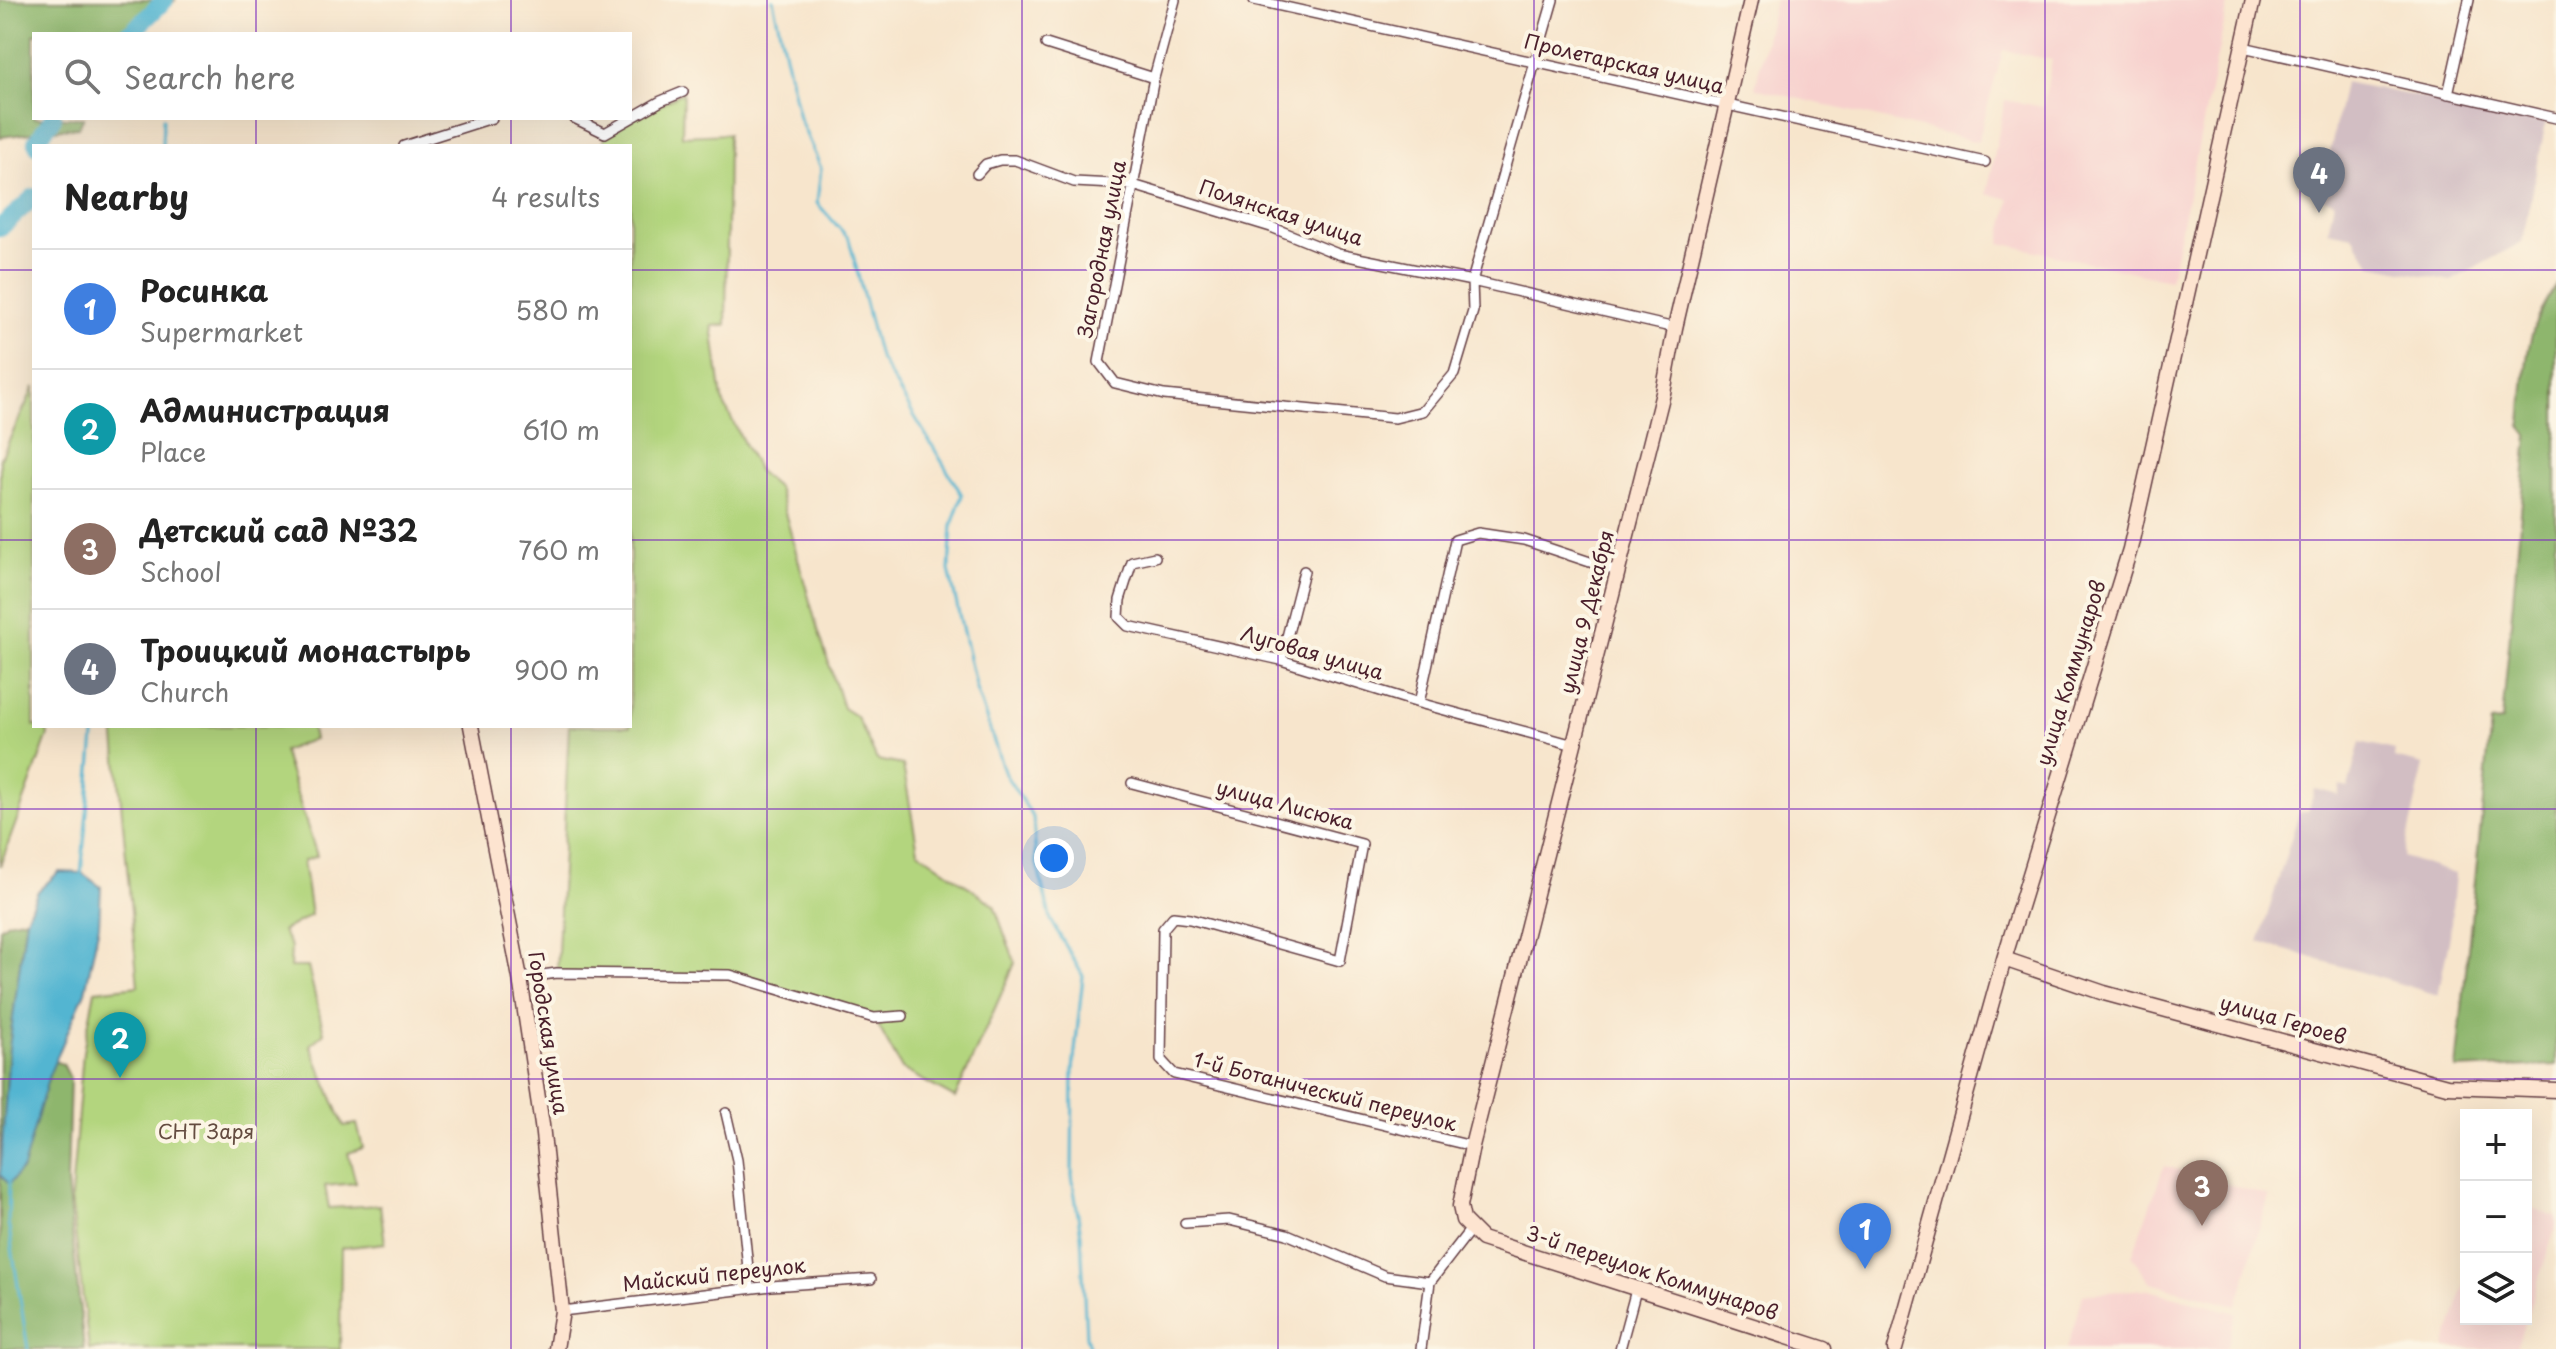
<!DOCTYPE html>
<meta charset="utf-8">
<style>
:root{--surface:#fff;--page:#f2f2f2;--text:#222;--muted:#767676;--line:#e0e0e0;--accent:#c8321e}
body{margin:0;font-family:"Playpen Sans",sans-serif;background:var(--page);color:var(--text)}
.controls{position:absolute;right:24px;bottom:24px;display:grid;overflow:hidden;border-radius:0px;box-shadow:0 8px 32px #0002}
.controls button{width:72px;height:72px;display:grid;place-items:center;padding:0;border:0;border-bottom:2px solid var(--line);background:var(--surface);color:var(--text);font:40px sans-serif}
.you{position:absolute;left:1054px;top:858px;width:28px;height:28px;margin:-20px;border:6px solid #fff;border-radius:50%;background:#1a73e8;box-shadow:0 0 0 12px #1a73e833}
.badge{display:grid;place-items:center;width:52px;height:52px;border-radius:50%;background:var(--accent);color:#fff;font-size:26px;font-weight:700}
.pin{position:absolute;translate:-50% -66px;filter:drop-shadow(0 2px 4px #0008)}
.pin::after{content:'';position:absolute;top:42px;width:28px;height:24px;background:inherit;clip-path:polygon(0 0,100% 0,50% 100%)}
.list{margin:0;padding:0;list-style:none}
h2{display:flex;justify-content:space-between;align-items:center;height:104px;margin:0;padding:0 32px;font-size:34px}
h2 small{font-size:26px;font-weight:400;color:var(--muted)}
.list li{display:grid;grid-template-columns:52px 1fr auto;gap:24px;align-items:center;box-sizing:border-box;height:120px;padding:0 32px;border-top:2px solid var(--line)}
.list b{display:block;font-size:30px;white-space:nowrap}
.list p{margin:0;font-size:26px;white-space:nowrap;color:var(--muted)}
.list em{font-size:26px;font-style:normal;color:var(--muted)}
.icon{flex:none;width:44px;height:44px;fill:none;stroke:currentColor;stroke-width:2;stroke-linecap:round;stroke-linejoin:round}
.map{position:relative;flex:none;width:2556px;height:1349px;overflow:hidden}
.search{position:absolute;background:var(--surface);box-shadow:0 8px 32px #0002;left:32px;top:32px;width:600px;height:88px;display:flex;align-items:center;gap:20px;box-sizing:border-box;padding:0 28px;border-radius:0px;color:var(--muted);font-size:30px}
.panel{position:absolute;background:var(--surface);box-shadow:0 8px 32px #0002;left:32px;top:144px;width:600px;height:584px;border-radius:0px}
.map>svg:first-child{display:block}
.built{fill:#f7d0cd}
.industrial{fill:#d2bec3}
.green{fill:#b3d57e;stroke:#7e7a54;stroke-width:2}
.forest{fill:#8eb66d;stroke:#6c6a4c;stroke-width:2}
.water{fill:#52b5d1;stroke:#4e6a7e;stroke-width:2}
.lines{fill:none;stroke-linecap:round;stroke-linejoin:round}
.stream{stroke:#52b5d1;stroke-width:3}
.river{stroke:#52b5d1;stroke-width:18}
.street-casing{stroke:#643d43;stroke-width:12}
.secondary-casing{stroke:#643d43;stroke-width:17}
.street{stroke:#fff;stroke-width:9}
.secondary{stroke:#fde4d0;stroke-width:14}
.grid{fill:none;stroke:#7b2cbf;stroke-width:2;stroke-opacity:0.55}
.labels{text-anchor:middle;stroke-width:8;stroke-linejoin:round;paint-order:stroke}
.street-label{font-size:20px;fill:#4a1f2b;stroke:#fcf5e5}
.park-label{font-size:20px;fill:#644c40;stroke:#fcf5e5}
</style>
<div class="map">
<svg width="2556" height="1349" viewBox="0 0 2556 1349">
<rect width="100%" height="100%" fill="#fcf5e5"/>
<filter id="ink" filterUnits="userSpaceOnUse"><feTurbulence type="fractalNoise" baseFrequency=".0125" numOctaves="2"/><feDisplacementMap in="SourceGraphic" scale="16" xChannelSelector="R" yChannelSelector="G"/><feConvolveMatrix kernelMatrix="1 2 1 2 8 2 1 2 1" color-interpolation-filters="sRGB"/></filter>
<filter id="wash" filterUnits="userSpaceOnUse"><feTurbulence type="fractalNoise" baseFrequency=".006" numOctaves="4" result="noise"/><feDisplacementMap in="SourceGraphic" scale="32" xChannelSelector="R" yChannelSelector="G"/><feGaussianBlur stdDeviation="1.8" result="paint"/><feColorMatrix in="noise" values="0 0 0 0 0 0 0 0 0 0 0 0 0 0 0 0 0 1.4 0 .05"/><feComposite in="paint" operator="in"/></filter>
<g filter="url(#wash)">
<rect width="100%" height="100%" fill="#f7e5cc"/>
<path class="built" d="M1775 0H2229L2170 280 2000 243 2010 199 1987 194 2005 100 2043 107 2052 60 2003 50 1978 142 1755 88Z
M2164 1166 2269 1196 2237 1305 2151 1283 2132 1256Z
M2526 1207 2556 1216V1226L2516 1349 2445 1348 2466 1280V1319H2526Z
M2145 1289 2236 1313 2226 1349H2067L2083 1294Z"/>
<path class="industrial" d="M2344 82 2546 122 2522 242 2451 281 2372 265 2353 236 2328 231 2334 201 2321 198Z
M2360 742 2395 750 2394 758 2424 765 2403 857 2455 874 2450 935 2438 995 2259 942 2299 813 2308 811 2315 789 2338 795 2340 786 2348 788Z"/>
<path class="green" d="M683 92 682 136 728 134 726 325 712 326 722 400 758 471 778 488 816 623 843 708 857 717 877 760 903 765 918 851 994 905 1015 963 955 1098 902 1069 874 1018 743 978 557 973 569 726H630V146H603L605 133Z
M34 387V726H46L48 735 0 866V460Z
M114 726H311L314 739 283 751 317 856 303 861 311 915 282 931 291 947 290 967H308L324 1033 310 1045 344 1126 357 1124 363 1148 348 1153 356 1183 325 1186 329 1208 380 1205 385 1243 341 1248 340 1349H89L71 1198 83 1052 95 991 138 986Z"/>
<path class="forest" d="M0 0H175L141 34H34V118H84L78 127 0 137Z
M2556 286V1065L2456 1069 2491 722 2502 721 2528 435 2521 426C2525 377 2524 326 2556 286Z
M26 918 9 1048 0 1171V928L8 922Z
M53 1061 63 1064 70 1078 67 1183 84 1349H0V1175L9 1183 22 1168Z"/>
<path class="water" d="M59 872 82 873 101 887 99 925 85 992 49 1075 23 1168 9 1184 0 1175 9 1048 26 918 38 891Z"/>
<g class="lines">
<path class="stream" d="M773 0 799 118 821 168 817 203 849 239 879 357 962 495 952 525 949 570 976 689 1005 774 1033 817 1036 860 1051 920 1083 976 1073 1070 1072 1176 1081 1235 1086 1337 1090 1349
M132 32 134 34
M162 146 163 118
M81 875 95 726
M9 1182 8 1222 28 1349"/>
<path class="river" d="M127 34 132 32 165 0
M38 146 36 142 53 118
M0 228 34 197"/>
</g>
</g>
<g filter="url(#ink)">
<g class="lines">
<g class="street-casing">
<path id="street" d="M1175 0 1154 78 1099 362 1115 383 1164 395 1395 418 1423 411 1454 374 1473 311 1472 281 1553 0
M1254 0 1985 162
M1046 44 1154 78
M2243 47 2556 118
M2448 94 2469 0
M574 118 605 133 661 101 683 92
M404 146 492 118
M977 174 986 164 1000 160H1015L1074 182 1133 185 1271 227 1338 254 1472 281 1675 328
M1155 557 1132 562 1120 600 1119 617 1128 626 1281 660 1419 703 1574 745
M1281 660 1304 571
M1419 703 1455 540 1478 533 1524 540 1617 571
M1132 783 1362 844 1340 961 1190 919 1173 917 1163 929 1161 1060 1174 1074 1472 1146
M520 978 557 973 730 975 874 1018 903 1016
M726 1113 737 1160 750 1288
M1185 1223 1229 1220 1287 1234 1385 1276 1430 1282
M562 1311 771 1286 871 1279
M1421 1349 1430 1282 1470 1230
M1620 1349 1636 1290"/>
</g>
<g class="secondary-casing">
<path id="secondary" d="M1751 0 1675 328 1663 393 1472 1146 1460 1206 1463 1220 1482 1239 1825 1349
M471 726 520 978 542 1125 562 1311 556 1349
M2004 959 2104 993 2447 1086 2556 1090
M1895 1349 2004 959 2130 549 2253 0"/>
</g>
<use href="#street" class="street"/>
<use href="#secondary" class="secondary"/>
</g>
</g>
<path class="grid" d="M256 0V34M511 0V34M767 0V1349M1022 0V1349M1278 0V1349M1534 0V1349M1789 0V1349M2045 0V1349M2300 0V1349M256 118V146M511 118V146M0 270H34M630 270H2556M0 540H34M630 540H2556M256 726V1349M511 726V1349M0 809H2556M0 1079H2556"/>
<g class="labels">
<g class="street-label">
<text transform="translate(1624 64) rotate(13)" y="7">Пролетарская улица</text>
<text transform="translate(1281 213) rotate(18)" y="7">Полянская улица</text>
<text transform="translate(1102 249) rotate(-79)" y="7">Загородная улица</text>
<text transform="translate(1587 612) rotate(-76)" y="7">улица 9 Декабря</text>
<text transform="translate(1312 653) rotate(16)" y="7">Луговая улица</text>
<text transform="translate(2071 673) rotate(-73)" y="7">улица Коммунаров</text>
<text transform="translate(1285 805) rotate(15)" y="7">улица Лисюка</text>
<text transform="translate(2283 1020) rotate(16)" y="7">улица Героев</text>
<text transform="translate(548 1033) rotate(81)" y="7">Городская улица</text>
<text transform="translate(1325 1092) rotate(14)" y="7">1-й Ботанический переулок</text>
<text transform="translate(1652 1273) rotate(18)" y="7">3-й переулок Коммунаров</text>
<text transform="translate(714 1275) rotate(-6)" y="7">Майский переулок</text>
</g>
<g class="park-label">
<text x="206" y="1139">СНТ Заря</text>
</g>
</g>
</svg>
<div class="controls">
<button>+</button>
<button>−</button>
<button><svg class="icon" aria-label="layers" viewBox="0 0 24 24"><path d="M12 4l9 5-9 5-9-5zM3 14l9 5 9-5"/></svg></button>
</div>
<div class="you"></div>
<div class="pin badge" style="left:1865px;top:1269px;background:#3f7fe0">1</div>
<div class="pin badge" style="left:120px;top:1078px;background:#0f9aa8">2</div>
<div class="pin badge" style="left:2202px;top:1226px;background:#8d6e63">3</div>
<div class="pin badge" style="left:2319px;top:213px;background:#6b7280">4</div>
<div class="search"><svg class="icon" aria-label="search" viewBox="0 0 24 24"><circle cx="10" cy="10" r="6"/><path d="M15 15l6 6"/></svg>Search here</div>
<section class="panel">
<h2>Nearby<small>4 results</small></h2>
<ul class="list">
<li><span class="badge" style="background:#3f7fe0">1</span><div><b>Росинка</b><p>Supermarket</p></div><em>580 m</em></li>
<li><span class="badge" style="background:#0f9aa8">2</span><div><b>Администрация</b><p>Place</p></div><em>610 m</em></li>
<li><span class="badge" style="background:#8d6e63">3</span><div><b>Детский сад №32</b><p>School</p></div><em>760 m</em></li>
<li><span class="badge" style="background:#6b7280">4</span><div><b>Троицкий монастырь</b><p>Church</p></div><em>900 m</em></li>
</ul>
</section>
</div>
